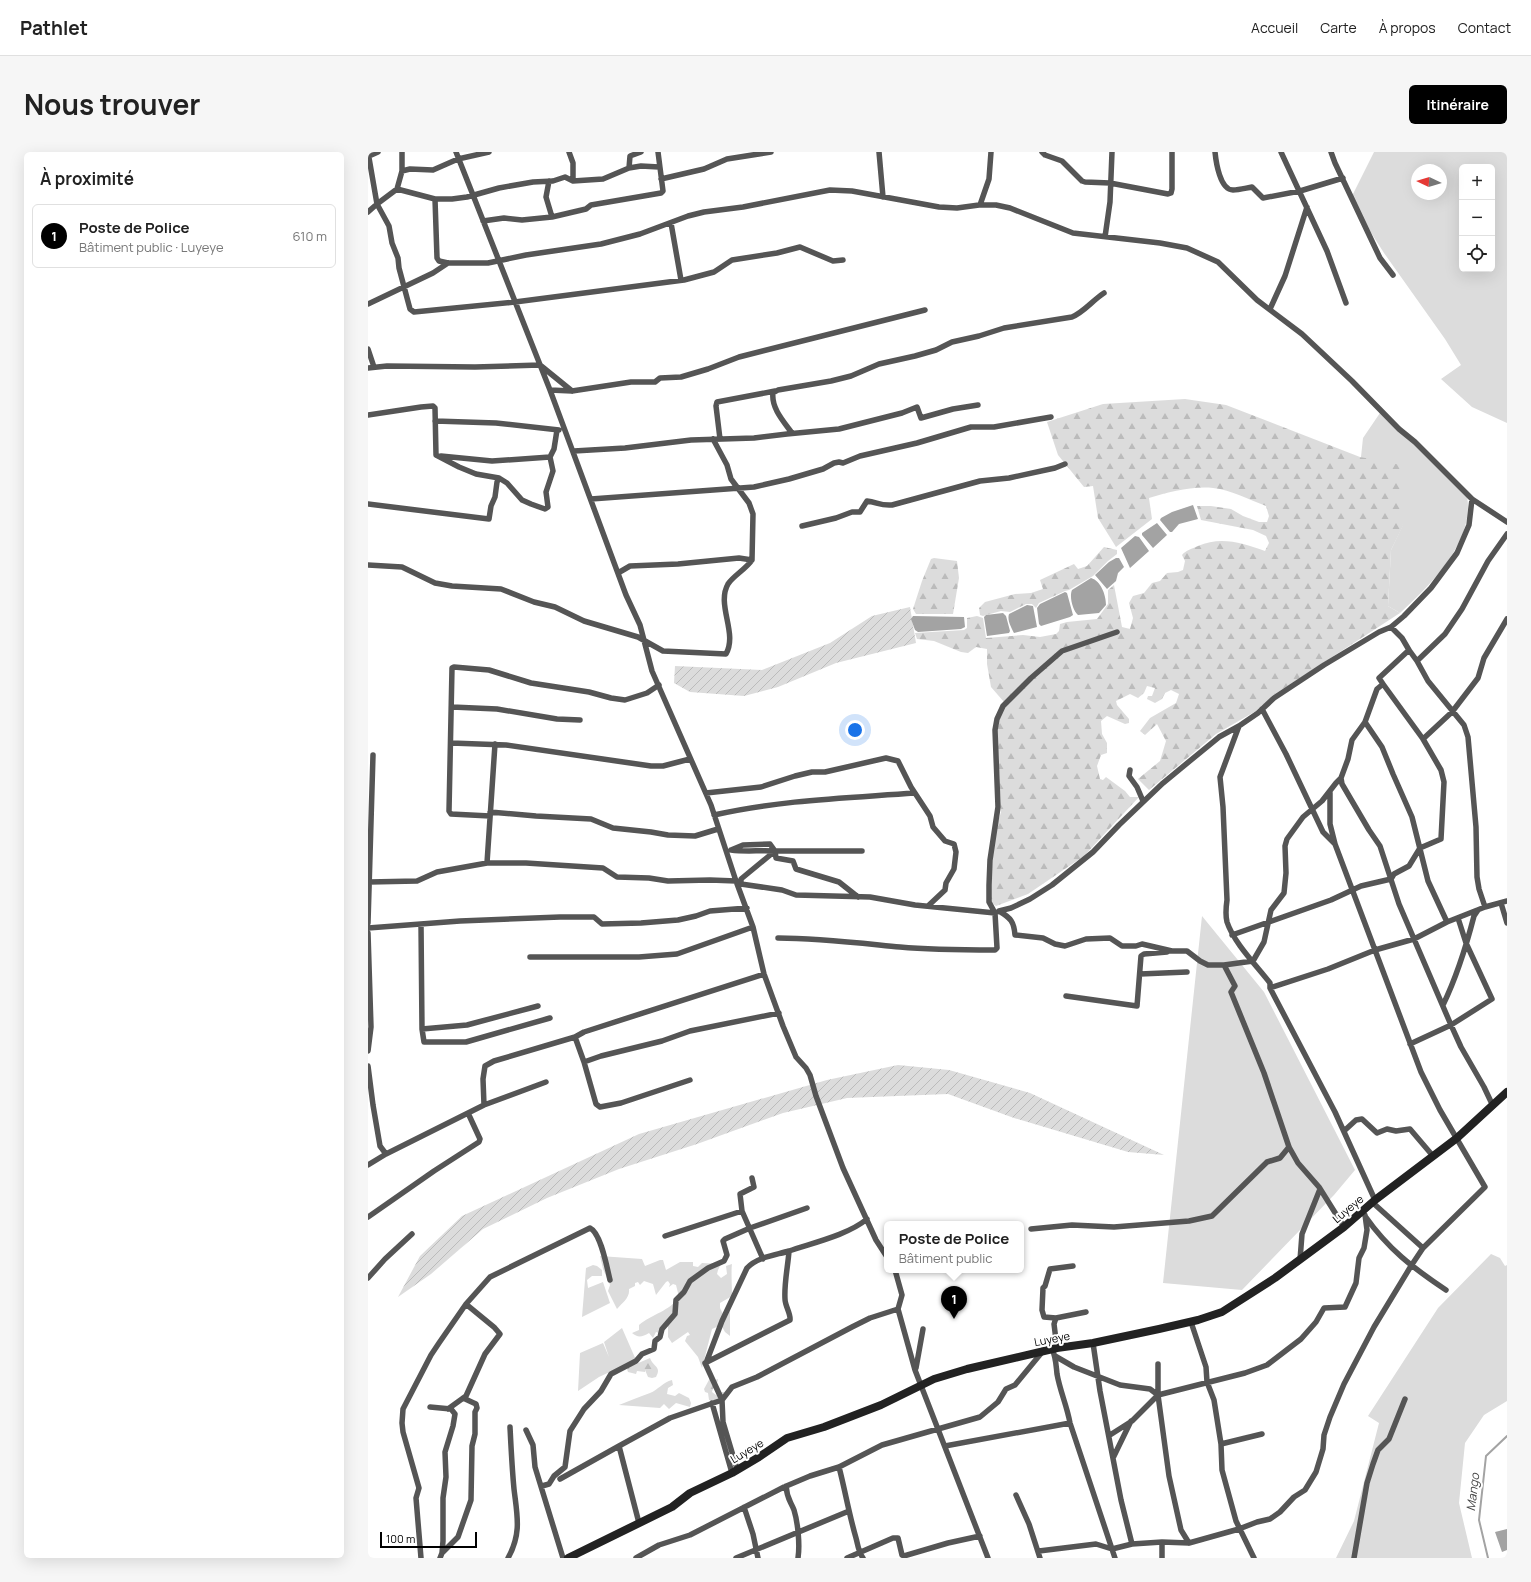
<!DOCTYPE html>
<html lang="fr">
<meta charset="utf-8">
<style>
:root{--surface:#fff;--page:#f6f6f6;--text:#222;--muted:#767676;--line:#e0e0e0;--accent:#000}
body{margin:0;font-family:Manrope,sans-serif;background:var(--page);color:var(--text)}
.controls{position:absolute;right:12px;top:12px;display:grid;overflow:hidden;border-radius:6px;box-shadow:0 4px 16px #0002}
.controls button{width:36px;height:36px;display:grid;place-items:center;padding:0;border:0;border-bottom:1px solid var(--line);background:var(--surface);color:var(--text);font:20px sans-serif}
.compass{position:absolute;left:1043px;top:12px;width:36px;height:36px;border-radius:50%;background:var(--surface);box-shadow:0 4px 16px #0002;rotate:274deg}
.scale{position:absolute;left:12px;bottom:10px;width:97px;box-sizing:border-box;padding-left:4px;border:2px solid #000;border-top:0;font-size:11px;line-height:14px;white-space:nowrap;color:#000;-webkit-text-stroke:3px #fff;paint-order:stroke}
.you{position:absolute;left:487px;top:578px;width:14px;height:14px;margin:-10px;border:3px solid #fff;border-radius:50%;background:#1a73e8;box-shadow:0 0 0 6px #1a73e833}
.badge{display:grid;place-items:center;width:26px;height:26px;border-radius:50%;background:var(--accent);color:#fff;font-size:13px;font-weight:700}
.pin{position:absolute;translate:-50% -33px;filter:drop-shadow(0 1px 2px #0008)}
.pin::after{content:'';position:absolute;top:21px;width:14px;height:12px;background:inherit;clip-path:polygon(0 0,100% 0,50% 100%)}
.popup{position:absolute;left:516px;top:1069px;width:140px;height:52px;box-sizing:border-box;display:grid;place-content:center;border-radius:6px;background:var(--surface);filter:drop-shadow(0 1px 3px #0005);font-size:13px;white-space:nowrap;color:var(--muted)}
.popup b{font-size:15px;color:var(--text)}
.popup::after{content:'';position:absolute;left:50%;top:100%;margin-left:-8px;border:8px solid transparent;border-top-color:var(--surface)}
.list{margin:0;padding:0;list-style:none}
h2{display:flex;justify-content:space-between;align-items:center;height:52px;margin:0;padding:0 16px;font-size:17px}
h2 small{font-size:13px;font-weight:400;color:var(--muted)}
.list li{display:grid;grid-template-columns:26px 1fr auto;gap:12px;align-items:center;box-sizing:border-box;height:64px;margin:0 8px 8px;padding:0 8px;border:1px solid var(--line);border-radius:6px}
.list b{display:block;font-size:15px;white-space:nowrap}
.list p{margin:0;font-size:13px;white-space:nowrap;color:var(--muted)}
.list em{font-size:13px;font-style:normal;color:var(--muted)}
.icon{flex:none;width:22px;height:22px;fill:none;stroke:currentColor;stroke-width:2;stroke-linecap:round;stroke-linejoin:round}
.map{position:relative;flex:none;width:1139px;height:1406px;overflow:hidden;border-radius:6px}
header{display:flex;align-items:center;gap:24px;box-sizing:border-box;height:56px;padding:0 20px;background:var(--surface);border-bottom:1px solid var(--line)}
header strong{font-size:19px}
nav{display:flex;gap:22px;margin-inline-start:auto;font-size:14px}
.intro{display:flex;align-items:center;justify-content:space-between;box-sizing:border-box;height:96px;padding:0 24px}
h1{margin:0;font-size:28px}
.button{padding:10px 18px;border-radius:6px;background:var(--accent);color:#fff;font-size:14px;font-weight:700}
main{display:flex;gap:24px;padding:0 24px}
aside{flex:1;background:var(--surface);border-radius:6px;box-shadow:0 4px 16px #0002}
.map>svg:first-child{display:block}
.grass{fill:#dcdcdc;fill-rule:evenodd}
.forest{fill:url(#forest-firs)}
.garden{fill:url(#garden-furrows)}
.water{fill:#a3a3a3}
.lines{fill:none;stroke-linecap:round;stroke-linejoin:round}
.stream{stroke:#a3a3a3;stroke-width:2}
.street{stroke:#555;stroke-width:5.5}
.secondary{stroke:#222;stroke-width:8}
.labels{text-anchor:middle;stroke-width:4;stroke-linejoin:round;paint-order:stroke}
.street-label{font-size:11px;fill:#000;stroke:#fff}
.water-label{font-size:12px;font-style:italic;fill:#444;stroke:#fff}
</style>
<header>
<strong>Pathlet</strong>
<nav><a>Accueil</a><a>Carte</a><a>À propos</a><a>Contact</a></nav>
</header>
<div class="intro"><h1>Nous trouver</h1><a class="button">Itinéraire</a></div>
<main>
<aside>
<h2>À proximité<small></small></h2>
<ul class="list">
<li><span class="badge">1</span><div><b>Poste de Police</b><p>Bâtiment public · Luyeye</p></div><em>610 m</em></li>
</ul>
</aside>
<div class="map">
<svg width="1139" height="1406" viewBox="0 0 1139 1406">
<defs>
<pattern id="forest-firs" width="22" height="20" patternUnits="userSpaceOnUse"><rect width="22" height="20" fill="#dcdcdc"/><path d="M5 1l3.5 6h-7zM16 11l3.5 6h-7z" fill="#bbb"/></pattern>
<pattern id="garden-furrows" width="10" height="10" patternUnits="userSpaceOnUse"><rect width="10" height="10" fill="#dcdcdc"/><path d="M-1 1l2-2M0 10L10 0M9 11l2-2" fill="none" stroke="#bbb"/></pattern>
</defs>
<rect width="100%" height="100%" fill="#fff"/>
<path class="grass" d="M1006 0H1139V271L1104 255 1073 227 1093 213 1077 187 1016 101 982 48ZM1094 15H1124V117H1094ZM1049 18H1073V42H1049Z
M1014 258 1098 339C1110 386 1064 432 1032 461L1020 454 1023 398 1035 373 993 305 995 286Z
M834 764 896 840 987 1018 966 1043 874 1138 795 1131Z
M1123 1102 1132 1106 1137 1114 1139 1113V1249L1116 1263 1097 1291 1091 1351 1104 1406H968L986 1369 1011 1271 1000 1264 1070 1156Z
M232 1104 274 1107 277 1114 292 1108H295L298 1118 312 1110H325V1114L330 1115 334 1111 353 1112 350 1118 349 1122 353 1126 359 1122 358 1114 364 1112C363 1118 364 1136 364 1144L352 1151V1156L355 1162 362 1159V1184L357 1180 353 1173 344 1177 334 1216 330 1205 317 1189 319 1184 322 1183 320 1180 304 1191 300 1185V1174L291 1181 288 1180 285 1186 281 1181C274 1185 270 1186 264 1181L271 1178V1173C284 1162 302 1159 311 1145L308 1133 305 1132 301 1135 302 1132 300 1129 298 1130 288 1143 285 1132 276 1129 272 1133 270 1130 267 1131V1134L261 1137C262 1146 254 1151 249 1157L240 1139 242 1133 235 1117Z
M225 1113 229 1114 234 1118V1124H224L219 1128 220 1136 235 1130 242 1151 214 1165 218 1116Z
M254 1176 268 1208 246 1218 244 1214 246 1218 231 1225 210 1239 212 1201 235 1191 241 1205 236 1190Z
M304 1228 305 1233 300 1236 299 1242 307 1244 311 1241 321 1246 323 1251 322 1255 308 1251 301 1257 296 1252 292 1256 251 1253C261 1249 271 1245 282 1241 290 1238 295 1230 304 1228Z"/>
<path class="forest" d="M817 247 858 253 992 305 1033 313 1035 374 1023 398 1020 454 1032 461 904 544 888 559 848 582 781 638 770 627 792 609 798 589 789 572 777 583 772 579 782 566 808 551 811 542 803 538 797 541 794 547 787 551 779 547 780 544H784L787 536 779 534 776 541 770 546 762 542 748 549 749 553 761 567V571L757 572 739 564 733 569 734 582 739 591V601L733 603 729 614 732 627 735 628 738 625 757 639 762 645H771L716 704 660 742 628 754 621 749 627 680 633 660 629 578 636 550 623 535 619 512V497L608 495 600 501 593 500 566 489 549 487 547 481 596 478 599 476V466L609 464 615 466 618 486 655 483 672 485 688 482 691 479 692 472 699 470 729 467 740 452V438L746 433 754 475 762 477 765 466 761 451 765 444 776 441 784 431 792 429 799 421 810 420 815 418 817 409 814 403C818 398 824 397 830 394 853 384 874 391 897 399L901 391 898 384 885 378 833 368 829 354H843L863 357 875 364 891 370H899L901 364 898 354C882 348 863 338 845 336 823 334 802 340 781 346L784 367 748 395 730 366 725 334 716 335 690 303 679 270 735 252Z
M736 395 749 398V402L740 409 725 424 701 438 697 439 671 451 668 456 664 452H658L642 460 633 459 615 464 612 463 611 456 617 450 647 442 663 441 675 437 672 428 706 412 710 417 719 414Z
M566 406 589 409 591 426 585 462H548L545 457 554 429 563 407Z
M282 1206C285 1215 294 1214 288 1225L284 1226 280 1225 277 1218V1220L269 1219 268 1222 260 1220 259 1217 261 1215Z
M342 1226 345 1229 350 1227C350 1232 345 1235 344 1240L348 1243 352 1240H357L349 1248H341L340 1241 337 1240 336 1237Z"/>
<path class="garden" d="M542 455 548 491 468 511 410 535 376 544 322 540 306 531 307 514 394 518 462 491 504 464Z
M530 913 581 918 662 941 796 1003 760 1000 646 966 580 942 479 946 415 961 329 992 251 1017 179 1046 115 1077 63 1122 30 1145 52 1104 94 1064 271 982 459 928Z"/>
<path class="water" d="M825 353 830 367 811 372 804 380H802L792 368 793 366 804 360Z
M789 371 799 383 785 396 774 383V381Z
M767 384 771 385 781 399 762 416 753 396Z
M748 406H751L756 415 750 421 748 429 739 437 727 423 741 410Z
M723 426C733 429 738 443 738 453L731 461 710 463C705 459 701 445 704 438Z
M697 440 699 441 705 463 702 465 673 474 671 472 669 456 672 452Z
M659 453 665 454 669 475 646 481C643 475 639 468 641 462Z
M635 461 638 464 642 479 641 481 619 484 616 465 618 463Z
M545 464 596 465 597 475 593 477 550 480 547 478 543 467Z
M1139 1377V1398L1134 1400 1127 1380Z"/>
<g class="lines">
<path class="stream" d="M1120 1406 1111 1368 1118 1304 1139 1284"/>
<path class="street" d="M0 0 9 52 21 74 24 91 30 106 31 116 42 157 46 160 147 150 316 128 346 120 364 108 409 101 432 95 465 109 475 108
M88 0 182 238 258 443 272 473 284 519 343 653 368 729 385 775 396 822 415 874 428 905 438 916 442 923 448 944 475 1016 508 1088 519 1105
M201 0 205 11V29
M511 0 515 45
M674 0 677 3 694 9 714 29 717 30 742 31 800 42 803 41 804 37V0
M847 0C848 10 852 38 865 38 871 38 878 36 884 35L895 46 932 39 975 26
M913 0 959 99 978 151
M963 0 967 11 1012 106 1025 123
M1 4 10 0
M261 16 262 4 273 0
M34 19 42 17 65 18 90 7 121 0
M293 27 336 17 359 7 403 0
M181 29 178 45 184 65
M29 37 67 47H84L99 45 131 36 165 30 185 29 197 25 205 29 235 27 261 16 273 14 291 15
M67 47 69 106 71 109 80 111H120L158 103 233 92 272 82 320 64 336 60 375 55 462 38 484 39 571 55 589 56 611 53H628L642 56 705 81 792 91 819 96 850 110 889 148 934 182 984 229 1031 277 1047 290 1104 347 1139 370
M612 53 621 27 623 0
M0 60 9 52 29 37 34 19V0
M115 69 136 66 154 68 184 65 218 57 223 53 293 41 295 39 290 0
M303 71 313 128
M737 85 742 50 744 0
M0 152 65 121 80 111
M902 157 917 124 939 55
M0 197 6 215
M0 216 19 214 107 215 172 213 204 239
M182 238 204 239 263 230H287L292 226 313 225 340 217 371 205 557 158
M0 263 53 255 65 254 67 256 68 303 91 315 108 322 131 326 139 331 154 348 163 352 177 357 180 355 178 340 185 319 182 305 186 297 189 278
M67 269 128 271 191 278
M424 281C416 270 403 256 405 241L410 238 463 229 483 224 511 212 547 204 568 198 584 190 611 184 636 176 704 165C716 160 725 148 736 141
M352 287 348 254 349 250 407 239
M206 299 257 296 323 288 386 286 419 282 471 277 534 261 549 255 553 266 585 257 610 253
M73 304 124 309 182 305
M223 347 386 335 421 327 455 317 466 311 471 310 475 311 492 304 549 291 603 275H626L683 265
M0 352 121 367 123 354 127 345 129 330 131 326
M434 374 468 366 484 360H492L499 349C509 350 512 354 524 353L612 329 641 326 687 316 697 312
M0 413 34 415 67 431 84 434 133 437 166 450 187 455 216 469 270 485 295 499 358 502C370 481 348 453 360 432 365 424 378 417 384 408L385 362 381 351 363 327 359 313 345 287
M250 421 262 414 310 412 371 406 384 408
M749 480 694 499 663 526 635 554 629 567 627 578 630 655 622 708 621 733V750L627 761 631 759C643 766 646 770 647 783L675 786 687 792 697 794 718 787 742 786 754 794H768L774 792 804 799H819L832 809 840 813H856L885 809 896 790 903 758 916 741 918 721 917 694 919 687 935 665 954 649 968 631 973 626 980 607 984 588 997 570 1009 537 1015 532 1011 526 1041 498 1034 486 1023 475
M1041 498 1049 509
M1015 532 1055 587
M84 555 129 557 189 567 212 568
M997 570 1014 595 1025 622 1044 665 1060 729 1079 770
M871 574 852 625 855 655 859 748C858 755 857 762 859 770 866 791 888 813 902 831V836L967 960 1007 1048
M83 591 138 593 283 614H295L322 607
M762 618 761 624 769 635 775 649
M973 626 974 632 1001 678 1012 694 1031 752 1083 873 1093 895 1116 935 1125 954
M338 641 393 635 427 624 444 620H457L518 606 530 609 543 635 562 664 565 675 577 689 586 692 588 700 586 717 578 731 577 738 560 754
M962 641V672L967 692
M122 660 168 664 223 667 245 676 283 680 300 683 327 684 350 677
M346 663C412 648 480 646 546 641
M122 664 83 662 81 659 84 516 86 515 121 518 163 531 221 540 243 546 257 548 279 541 291 533
M363 698C378 700 392 698 407 699L408 706 425 709 428 717 471 730 490 745
M363 698 375 693 402 692 407 699H494
M119 711 127 592
M1 730 49 729 69 720 119 711H158L235 716 249 725 281 726 300 729 342 728 368 729 373 732 414 738 428 743 502 745 547 753 627 761 629 796 627 798C595 798 563 798 532 795 491 791 450 786 410 786
M373 732V727L407 699
M1133 751 1139 771
M1117 755 1111 737 1109 725 1108 675 1100 585 1096 573 1060 529 1049 509 1077 482 1094 457 1120 409 1139 382
M631 759 643 756 662 747 684 733 725 700 751 673 795 631 851 585 871 574 890 561 906 546 956 513 1011 480 1023 475 1036 464 1063 436 1089 401 1101 373 1104 347
M0 771 5 603
M53 772 54 877 56 890H98L182 866
M0 776 92 769 192 765H226L234 772 273 771 310 768 328 764 342 759 379 756
M0 781 3 875 0 899
M864 783 963 748 993 734 1023 727 1026 722 1041 714 1052 696 1073 687 1076 630 1073 618 1055 587 1084 560 1110 526 1116 506 1139 467
M162 805H271L309 802 385 775
M856 813 867 834 863 840 896 921 921 995 930 1011 951 1035 976 1075
M772 822 819 820
M902 836 960 817 1007 798 1046 787 1079 770 1117 755 1139 749
M698 844 769 854 773 804 776 802 799 800
M1075 853C1089 824 1098 795 1106 764L1110 758
M54 877 99 873 170 854
M207 885 216 910 233 904 294 889 322 879 411 861
M1042 892 1083 873 1124 847 1098 791 1090 766
M216 910 228 952 232 955 253 951 322 928
M0 914 5 953 12 994 18 1002
M116 953 178 930
M976 979 988 968 994 967 1009 981 1019 977 1028 979 1042 977 1065 1004
M0 1013 18 1002 116 953 115 927 117 914 126 909 207 885 216 880 396 822
M384 1026 386 1035 372 1042 374 1059 395 1107
M1004 1050 1055 1096
M997 1064C1020 1097 1045 1116 1078 1138
M0 1065 66 1019 111 990 112 987 100 961
M663 1077 704 1073 746 1075 821 1069 844 1064 899 1010 912 1006 921 995
M297 1084 374 1059
M932 1108 934 1082 952 1037
M527 1118 534 1143 530 1157 547 1218 620 1406
M0 1126 17 1107 44 1082
M688 1166 676 1165 674 1158 675 1136 677 1134 682 1117 705 1114
M823 1170 838 1215 839 1230 846 1248 853 1292 854 1318 868 1369 886 1406
M725 1191 732 1239 753 1348 764 1392
M689 1196 686 1172 688 1166 718 1160
M684 1197C688 1205 688 1213 689 1222 692 1239 699 1254 702 1271L747 1406
M687 1204 706 1215 752 1233 782 1237 790 1243
M338 1211 354 1169 379 1116C389 1105 408 1103 421 1099
M790 1212V1243L801 1324 813 1378 821 1391
M548 1216 555 1177
M344 1251 364 1321
M62 1255 83 1257 87 1262 85 1274 77 1300 78 1325 75 1346V1389L74 1401 72 1406
M80 1257 98 1244 117 1202 132 1182 126 1175 98 1152
M158 1278 165 1293 167 1315 195 1406
M742 1283 764 1269 790 1243 877 1221 899 1213 933 1187 948 1170 956 1156 977 1155 988 1131 991 1106 996 1096 999 1078 997 1063
M853 1292 894 1282
M577 1294 702 1271
M745 1306 763 1269
M471 1315C477 1338 481 1362 488 1386 490 1393 490 1399 495 1406
M369 1317 355 1270 354 1248 337 1211 422 1168C423 1162 417 1154 417 1147 416 1131 420 1114 421 1099 444 1091 480 1083 499 1067
M192 1327 251 1294
M174 1334 181 1332 186 1324 197 1315 202 1279 216 1257 233 1239 243 1222 268 1209 274 1202 286 1197 287 1189 292 1185 294 1177 307 1162 308 1148 316 1140 322 1129 340 1116 356 1109 359 1103 355 1089 357 1087 382 1076 439 1056
M418 1334C419 1347 422 1348 426 1358 430 1371 432 1393 430 1406
M648 1343 661 1372 672 1406
M376 1355 385 1382 390 1406
M271 1371 251 1294 302 1266 354 1248 364 1235 389 1225 484 1175 502 1166 530 1157
M671 1399 728 1392 744 1397 764 1392 794 1390 821 1391 871 1377 889 1370 902 1367 912 1360 926 1345 937 1338 948 1320 955 1297 956 1283 962 1265 976 1232 1006 1175 1043 1114 1055 1096 1117 1035 1072 958 1053 920 967 692 955 680 918 602 894 557
M74 1401 90 1385 103 1348 104 1294 107 1282V1260L109 1256 108 1252 95 1246
M53 1406 48 1346 51 1336 35 1280 34 1271 35 1257 63 1203 71 1191 98 1152 122 1125 220 1077 222 1076C233 1081 239 1116 242 1128
M140 1406C154 1381 149 1363 146 1337 144 1316 143 1295 142 1275
M268 1406 291 1393 322 1383 416 1335 442 1324 471 1315 514 1293 612 1265 630 1250 638 1237 647 1233 675 1199
M368 1406 481 1359
M479 1406 525 1386H530L534 1403 536 1404 580 1391 612 1384
M794 1406V1390
M986 1406 999 1331 1005 1312 1010 1298 1021 1287 1037 1247"/>
<path class="secondary" d="M200 1406 304 1355 322 1341 364 1321 391 1305 419 1286 456 1275 513 1253 566 1227 599 1217 689 1196 725 1191 791 1177 830 1168 854 1160 907 1126 976 1075 1007 1048 1089 986 1139 940"/>
</g>
<g class="labels">
<g class="street-label">
<text transform="translate(980 1057) rotate(-40)" y="4">Luyeye</text>
<text transform="translate(684 1187) rotate(-11)" y="4">Luyeye</text>
<text transform="translate(379 1299) rotate(-31)" y="4">Luyeye</text>
</g>
<g class="water-label">
<text transform="translate(1105 1340) rotate(-83)" y="4">Mango</text>
</g>
</g>
</svg>
<div class="controls">
<button>+</button>
<button>−</button>
<button><svg class="icon" aria-label="locate" viewBox="0 0 24 24"><circle cx="12" cy="12" r="6"/><path d="M12 2v4M12 18v4M2 12h4M18 12h4"/></svg></button>
</div>
<svg class="compass" viewBox="-18 -18 36 36"><path d="M0-13l5 13h-10z" fill="#e53935"/><path d="M0 13l5-13h-10z" fill="#767676"/></svg>
<div class="scale">100 m</div>
<div class="you"></div>
<div class="pin badge" style="left:586px;top:1167px">1</div>
<div class="popup"><b>Poste de Police</b>Bâtiment public</div>
</div>
</main>
